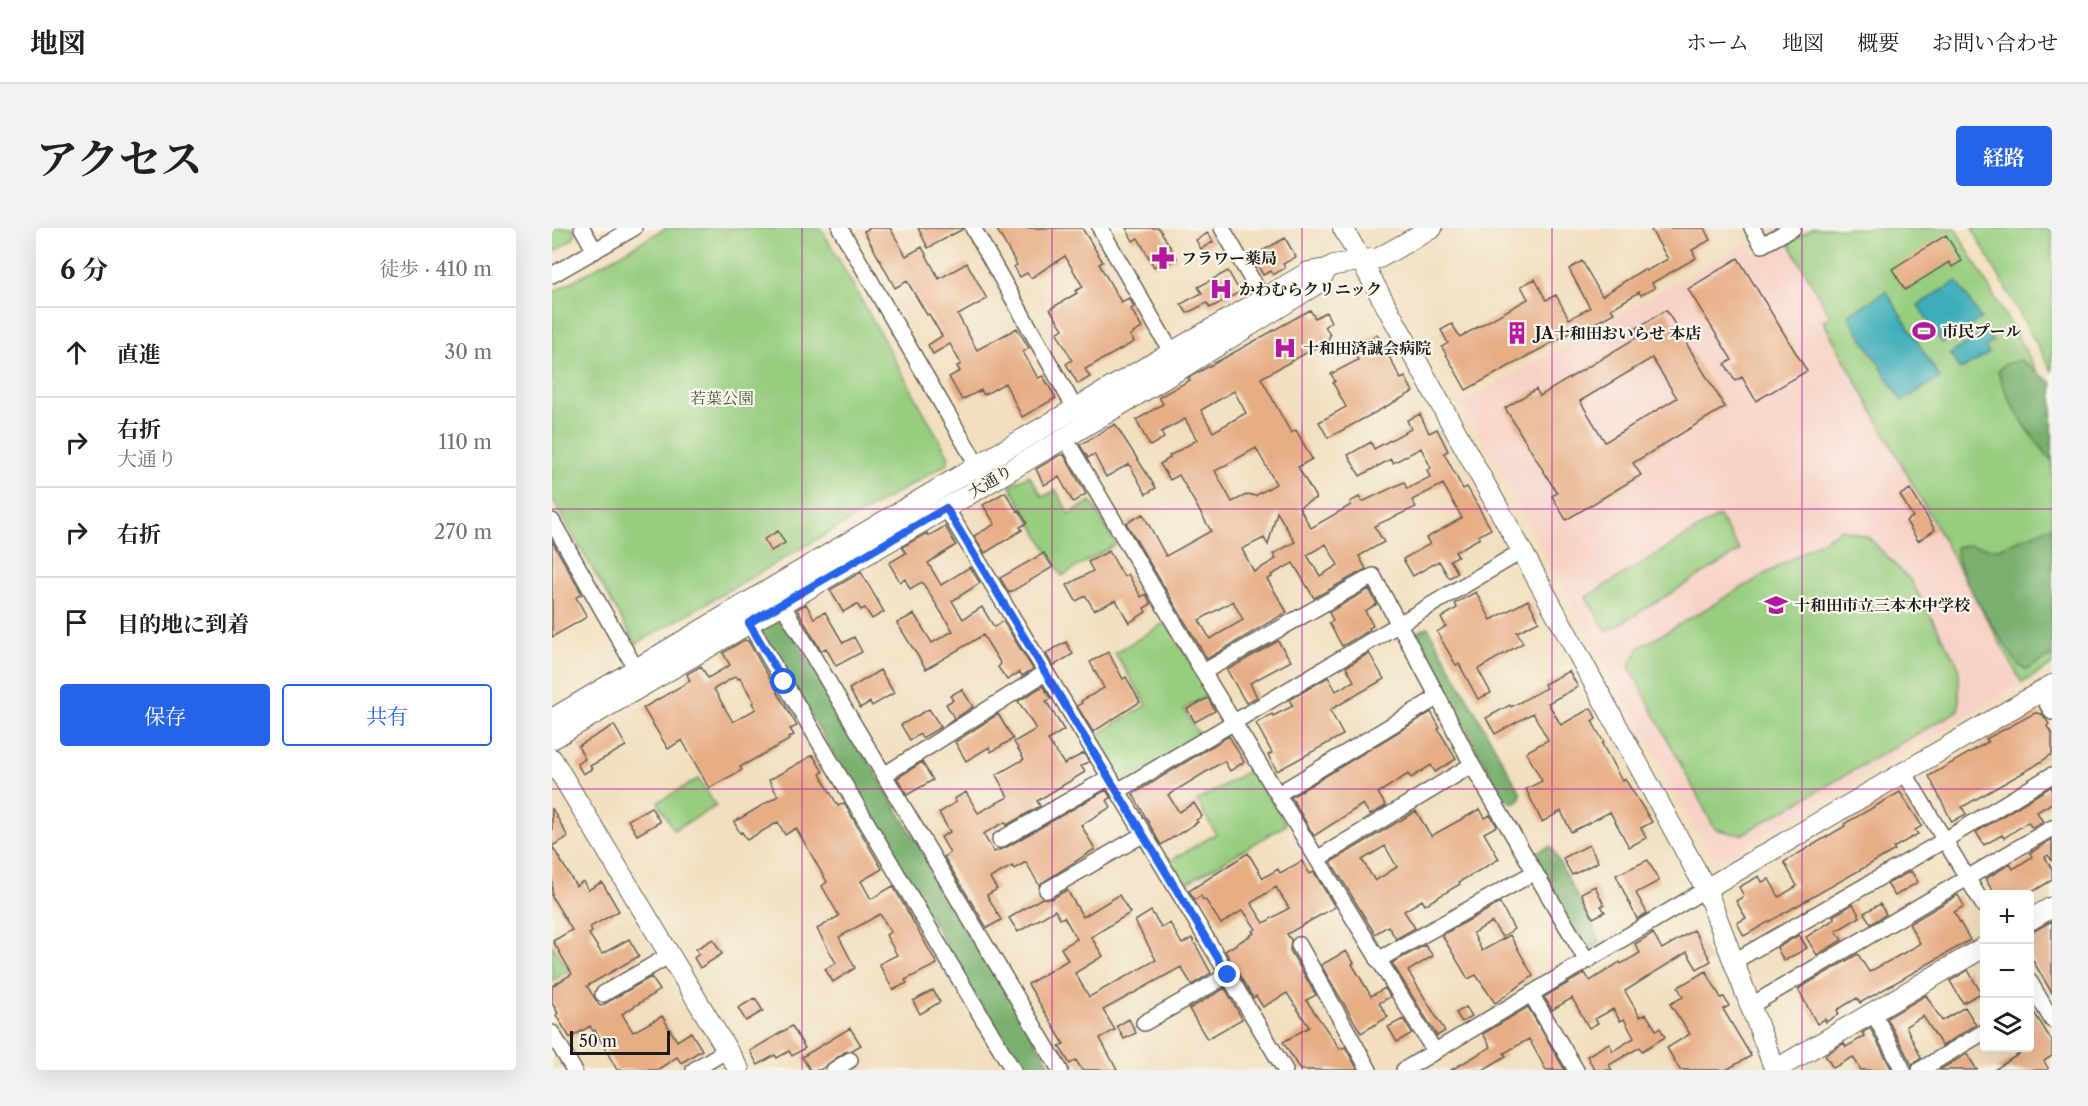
<!DOCTYPE html>
<html lang="ja">
<meta charset="utf-8">
<style>
:root{--surface:#fff;--page:#f2f2f2;--text:#202124;--muted:#757577;--line:#e0e0e0;--accent:#2563eb}
body{margin:0;font-family:"Libre Caslon Text","Noto Serif JP",serif;background:var(--page);color:var(--text)}
.controls{position:absolute;right:18px;bottom:18px;display:grid;overflow:hidden;border-radius:6px;box-shadow:0 6px 24px #0002}
.controls button{width:54px;height:54px;display:grid;place-items:center;padding:0;border:0;border-bottom:2px solid var(--line);background:var(--surface);color:var(--text);font:30px sans-serif}
.scale{position:absolute;left:18px;bottom:15px;width:100px;box-sizing:border-box;padding-left:6px;border:3px solid #1c1c1c;border-top:0;font-size:16px;line-height:21px;white-space:nowrap;color:#1c1c1c;-webkit-text-stroke:4px #fbf7ec;paint-order:stroke}
.stop{position:absolute;width:18px;height:18px;margin:-14px;border:4px solid #2563eb;border-radius:50%;background:#fff}
.stop.end{background:#2563eb;border-color:#fff;box-shadow:0 2px 6px #0008}
.list{margin:0;padding:0;list-style:none}
h2{display:flex;justify-content:space-between;align-items:center;height:78px;margin:0;padding:0 24px;font-size:26px}
h2 small{font-size:20px;font-weight:400;color:var(--muted)}
.list li{display:grid;grid-template-columns:39px 1fr auto;gap:18px;align-items:center;box-sizing:border-box;height:90px;padding:0 24px;border-top:2px solid var(--line)}
.list b{display:block;font-size:22px;white-space:nowrap}
.list p{margin:0;font-size:20px;white-space:nowrap;color:var(--muted)}
.list em{font-size:20px;font-style:normal;color:var(--muted)}
.actions{display:flex;gap:12px;padding:18px 24px}
.actions a{flex:1;padding:14px 0;border:2px solid var(--accent);border-radius:6px;text-align:center;font-size:21px;color:var(--accent)}
.actions .main{background:var(--accent);color:#fff}
.icon{flex:none;width:33px;height:33px;fill:none;stroke:currentColor;stroke-width:2;stroke-linecap:round;stroke-linejoin:round}
.map{position:relative;flex:none;width:1500px;height:842px;overflow:hidden;border-radius:6px}
header{display:flex;align-items:center;gap:36px;box-sizing:border-box;height:84px;padding:0 30px;background:var(--surface);border-bottom:2px solid var(--line)}
header strong{font-size:28px}
nav{display:flex;gap:33px;margin-inline-start:auto;font-size:21px}
.intro{display:flex;align-items:center;justify-content:space-between;box-sizing:border-box;height:144px;padding:0 36px}
h1{margin:0;font-size:42px}
.button{padding:15px 27px;border-radius:6px;background:var(--accent);color:#fff;font-size:21px;font-weight:700}
main{display:flex;gap:36px;padding:0 36px}
aside{flex:1;background:var(--surface);border-radius:6px;box-shadow:0 6px 24px #0002}
.map>svg:first-child{display:block}
.built{fill:#f7d1c6}
.green{fill:#97cd7f;stroke:#5a744e;stroke-width:1.5}
.forest{fill:#79b06e;stroke:#4a6645;stroke-width:1.5}
.water{fill:#3eadba;stroke:#2d646b;stroke-width:1.5}
.building{fill:#e7ae86;fill-rule:evenodd}
.lines{fill:none;stroke-linecap:round;stroke-linejoin:round}
.minor-casing{stroke:#676055;stroke-width:18}
.tertiary-casing{stroke:#676055;stroke-width:22}
.minor{stroke:#fff;stroke-width:15}
.tertiary{stroke:#fff;stroke-width:20}
.route{stroke:#2563eb;stroke-width:8}
.grid{fill:none;stroke:#b5179e;stroke-width:1.5;stroke-opacity:0.55}
.labels{text-anchor:middle;stroke-width:4.5;stroke-linejoin:round;paint-order:stroke}
.poi-label{font-size:16px;font-weight:bold;fill:#1c1c1c;stroke:#fbf7ec;text-anchor:start}
.park-label{font-size:16px;fill:#475a3f;stroke:#fbf7ec}
.street-label{font-size:16px;fill:#1c1c1c;stroke:#fbf7ec}
</style>
<header>
<strong>地図</strong>
<nav><a>ホーム</a><a>地図</a><a>概要</a><a>お問い合わせ</a></nav>
</header>
<div class="intro"><h1>アクセス</h1><a class="button">経路</a></div>
<main>
<aside>
<h2>6 分<small>徒歩 · 410 m</small></h2>
<ul class="list">
<li><svg class="icon" aria-label="ahead" viewBox="0 0 24 24"><path d="M12 20V5M6 11l6-6 6 6"/></svg><div><b>直進</b></div><em>30 m</em></li>
<li><svg class="icon" aria-label="right" viewBox="0 0 24 24"><path d="M7 20v-9h11M14 6l5 5-5 5"/></svg><div><b>右折</b><p>大通り</p></div><em>110 m</em></li>
<li><svg class="icon" aria-label="right" viewBox="0 0 24 24"><path d="M7 20v-9h11M14 6l5 5-5 5"/></svg><div><b>右折</b></div><em>270 m</em></li>
<li><svg class="icon" aria-label="arrive" viewBox="0 0 24 24"><path d="M6 21V4h12l-3 4 3 4H6"/></svg><div><b>目的地に到着</b></div></li>
</ul>
<div class="actions"><a class="main">保存</a><a>共有</a></div>
</aside>
<div class="map">
<svg width="1500" height="842" viewBox="0 0 1500 842">
<rect width="100%" height="100%" fill="#fbf7ec"/>
<filter id="ink" filterUnits="userSpaceOnUse"><feTurbulence type="fractalNoise" baseFrequency=".0167" numOctaves="2"/><feDisplacementMap in="SourceGraphic" scale="12" xChannelSelector="R" yChannelSelector="G"/><feConvolveMatrix kernelMatrix="1 2 1 2 8 2 1 2 1" color-interpolation-filters="sRGB"/></filter>
<filter id="wash" filterUnits="userSpaceOnUse"><feTurbulence type="fractalNoise" baseFrequency=".008" numOctaves="4" result="noise"/><feDisplacementMap in="SourceGraphic" scale="24" xChannelSelector="R" yChannelSelector="G"/><feGaussianBlur stdDeviation="1.35" result="paint"/><feColorMatrix in="noise" values="0 0 0 0 0 0 0 0 0 0 0 0 0 0 0 0 0 1.4 0 .05"/><feComposite in="paint" operator="in"/></filter>
<g filter="url(#wash)">
<rect width="100%" height="100%" fill="#f1dfc0"/>
<path class="built" d="M1196 14 1205 30 1237 15 1278 88 1271 93 1470 455 1170 631 1157 625 910 175Z"/>
<path class="green" d="M0 0H21L23 3 22 10 0 25Z
M114 0H269L397 229 395 236 84 416 0 271V65Z
M1261 0H1403L1500 169V437L1470 455 1271 93 1278 88 1237 15Z
M1420 0H1500V143Z
M477 247 491 269 504 262 517 286 539 273 564 316 510 348 458 258Z
M1167 288 1188 323 1055 404 1034 369Z
M1290 301 1316 309 1359 353 1407 439V482L1189 607 1163 601 1077 438 1087 420Z
M614 394 658 466 632 481 648 509 569 556 541 509 595 477 563 425Z
M701 540 734 597 630 658 616 634 664 606 645 573Z
M146 551 164 578 122 602 106 574Z
M0 717 11 735 32 723 37 731 0 753Z"/>
<path class="forest" d="M1469 132 1500 155V233C1481 212 1453 171 1446 143L1453 136Z
M1500 298V427L1475 442 1467 438C1452 415 1402 344 1404 319L1418 317 1446 321Z
M231 390 501 842H468L209 403Z
M876 399 969 566 967 573 961 575 951 569 861 406Z
M999 618 1049 714 1038 721 1031 719 977 627Z"/>
<path class="water" d="M1405 53 1429 91 1390 115 1366 77Z
M1334 63 1388 150 1350 173 1296 87Z
M1434 103 1441 114 1433 119 1437 125 1409 142 1398 126Z"/>
<g id="blocks">
<path class="building" d="M318 0H338L354 28 370 19 387 51 415 35 435 71 406 87 425 122 465 100 477 120 471 124 486 150 491 148 504 170 470 189 453 155 432 167 429 162 410 172 397 149 408 143 405 138 409 136 398 116 381 126 376 117 390 108 377 86 375 87 355 53 343 60 312 3Z
M366 0H411V1L376 20Z
M444 0H530L551 34 547 36 569 74 577 70 582 79 579 81 590 100 578 107 582 114 533 141 538 149 526 156 514 136 520 132 505 105 511 101 498 81 525 65 523 63 531 59 513 28 479 50 475 45 468 49 462 39 465 37Z
M574 0H607L625 30 614 37 612 33 602 39 586 10 581 13Z
M1098 0H1152L1158 12 1140 22 1144 30 1100 55 1103 60 1089 67 1087 64 1059 81 1062 85 1027 104 1025 101 914 162 890 119 896 115 889 102 900 96 908 109 976 71 969 58 983 51 994 72 1004 67 1017 91 1038 80 1017 41 1030 33 1050 68 1092 41 1094 43 1116 31Z
M656 5 661 14 649 21 644 12Z
M1394 7 1410 33 1400 39 1397 34 1353 62 1340 41Z
M733 10 744 29 731 36 733 40 721 47 719 43 711 47 701 28Z
M1186 30 1255 143 1204 173 1190 149 1183 153 1173 136 1180 132 1136 61Z
M676 43 688 64 658 80 655 75 635 85 629 76 650 65 646 59Z
M758 82 763 90 774 84 779 94 773 98 778 107 776 113 709 150 739 205 744 202 760 231 746 239 764 270 747 279 759 300 799 277 798 274 807 269 810 274 852 254 855 261 878 249 875 242 879 240 869 220 841 235 839 231 808 248 796 227 819 214 822 221 859 201 855 192 868 186 877 205 885 201 896 223 892 225 911 261 915 259 939 301 926 308 928 310 903 324 906 328 898 332 906 345 897 350 887 333 861 348 851 331 878 316 874 310 910 290 891 256 860 272 864 279 822 298 832 314 807 328 814 341 762 370 741 335 719 347 720 349 715 351 735 384 655 431 574 295 591 286 614 328 659 303 627 247 618 252 608 236 618 230 617 228 645 212 633 191 609 204 612 210 598 218 584 192 611 176 607 169 638 152 636 150ZM682 163 694 185 661 204 649 182ZM704 220 724 256 703 268 696 266 680 274 663 243ZM725 284 743 314 721 326 724 331 702 344 690 321 712 310 716 317ZM774 316 786 337 768 348 755 327ZM681 373 691 392 658 411 647 392Z
M1114 82 1173 179 1081 235 1089 247 1014 292 1000 268 1005 265 953 180 984 161 988 168 1087 108 1083 101ZM1100 130 1125 170 1053 214 1028 173Z
M825 106 849 151 853 149 861 164 776 210 767 194 794 179 781 155 783 153 779 146 806 132 802 125 810 121 807 116Z
M563 196 604 260 594 266 577 236 554 249 542 226 536 230 528 217Z
M508 227H512L534 266 521 274 507 249 492 257 484 241Z
M1358 261 1383 302 1366 313 1354 293 1361 289 1348 267Z
M453 264 465 283 467 282 475 295 468 299 470 302 433 325 422 308 443 296 431 277Z
M393 298 404 317 376 335 389 357 418 339 428 355 400 373 411 391 430 379 442 399 451 393 481 441 470 448 468 444 455 452 446 439 449 436 431 407 374 441 345 395 362 386 380 415 401 403 370 354 358 361 353 351 348 354 337 335 354 325 350 319 375 305 377 308Z
M226 303 233 315 219 323 212 311Z
M0 313 30 366 24 369 35 389 0 409Z
M557 323 572 349 576 346 589 369 594 366 599 376 592 380 594 384 577 395 564 372 542 382 534 368 524 373 515 357 541 343 536 334Z
M492 325 501 339 457 365 448 350Z
M309 344 332 384 320 391 313 380 309 382 305 376 291 384 278 362Z
M817 361 825 376 813 383 821 398 817 400 818 402 790 418 777 395 781 393 777 384Z
M924 364 939 392 976 372 987 393 965 404 971 415 926 441 939 465 926 471 907 436 904 437 885 404 894 398 889 390 905 380 903 375Z
M254 376 262 390 273 384 291 415 302 409 310 424 284 438 274 420 269 423 245 381Z
M192 412 196 413 245 498 238 501 242 507 236 510 237 512 188 539 190 542 157 560 130 512 116 521 91 480 138 453 135 446 149 438 156 450 178 437 171 425ZM184 448 186 451 188 450 202 474 200 475 204 481 181 494 162 461Z
M726 413 739 433 698 455 705 469 694 475 675 442Z
M514 414 521 426 501 438 494 425Z
M556 424 571 451 574 449 588 474 541 504 525 478 530 475 529 473 552 460 538 434Z
M817 425 832 451 778 482 791 507 725 543 716 527 720 525 704 495 720 486 721 488 741 478 737 472 776 449 784 463 802 453 794 439Z
M328 442 342 465 320 478 318 474 308 480 297 461Z
M1017 443 1026 459 996 475 1009 497 1039 480 1044 490 1040 493 1052 515 1050 516 1070 553 1073 551 1100 594 1089 600 1094 610 1077 619 1058 584 1019 604 1009 583 990 594 974 561 990 553 974 524 996 512 995 510 981 485 943 506 934 490 958 477 959 479 994 460 992 456Z
M491 458 499 471 494 473 512 502 496 512 512 536 532 525 537 534 529 538 533 544 485 573 488 578 455 597 453 594 431 606 442 624 453 620 554 562 559 570 555 572 559 579 529 597 543 621 487 657 474 634 462 641 460 638 438 650 445 661 435 667 449 692 435 700 392 629 398 625 389 609 398 604 387 585 404 574 402 571 414 564 426 585 456 569 444 547 472 531 462 514 484 501 466 473Z
M410 461 421 479 393 497 402 490 394 476 401 472 398 468Z
M656 470 663 483 643 494 635 481Z
M377 481 389 499 370 510 368 506 358 512 349 497Z
M879 484 888 500 886 501 904 531 883 544 879 537 859 550 856 546 826 565 834 578 818 587 811 576 762 608 739 569Z
M1483 485 1490 486 1497 496 1495 498 1500 506V526L1481 539 1410 579 1414 586 1400 594 1377 548 1436 514 1434 511Z
M446 486 461 511 439 524 437 519 414 533 403 514Z
M62 497 74 518 38 538 40 541 31 546 25 536 33 531 26 518Z
M677 508 692 534 678 543 672 533 616 567 627 584 642 575 650 588 644 592 646 594 609 617 581 566Z
M261 527 271 544 268 546 286 578 292 575 330 641 309 653 319 671 341 658 385 736 353 752 355 755 341 762 327 736 345 727 334 707 339 704 328 686 287 709 303 740 281 754 273 741 284 735 265 701 287 688 270 658 275 654 244 600 233 607 226 594 195 612 190 604 188 605 182 594 226 568 217 552Z
M370 534 381 552 355 567 345 550Z
M1500 558V575L1485 584 1491 594 1480 600 1476 594 1452 610 1450 607 1432 617 1424 604Z
M1348 564 1370 598 1363 602 1366 606 1341 620 1343 622 1192 708 1185 695 1194 690 1184 673 1192 668 1187 659 1207 648 1210 654 1217 651 1227 669 1245 658 1232 634 1293 598 1292 596Z
M99 579 108 594 85 607 76 592Z
M0 580 16 609 0 618 24 658 31 653 36 662 50 654 67 683 38 699 40 704 37 706 50 726 77 711 87 728 35 758 47 777 49 778 99 749 108 762 70 786 81 804 110 788 125 813 139 804 150 822 129 835 125 829 105 842H65L43 802 41 803 38 798 18 810 4 787 6 785 0 775V758L20 746 1 713 20 702 0 669Z
M928 581 933 590 938 587 945 598 932 605 947 631 907 654 908 656 873 677 870 672 852 683 863 700 844 711 836 698 823 706 779 634 864 583 879 608ZM833 618 845 639 823 653 810 632Z
M1500 611V633L1496 627 1493 629 1500 641V652L1477 666H1443L1433 651 1458 636 1461 641 1480 629 1478 625Z
M1037 617 1046 634 1020 647 1011 630Z
M696 625 711 650 726 641 728 645 750 633 758 646 762 644 783 679 735 706 739 712 738 722 764 767 754 772 788 821 793 819 806 842H748L731 814 757 799 735 765 711 779 704 768 701 770 673 723 702 705 700 703 704 701 691 682 669 696 653 671 651 672 649 668 643 672 637 663ZM724 659 737 680 712 695 699 675Z
M1096 632 1107 653 1084 665 1095 685 1085 691 1064 647Z
M1359 643 1366 654 1343 668 1335 656Z
M1043 658 1052 677 1049 678 1053 684 1041 690 1029 665Z
M515 662 531 689 567 667 578 685 539 709 551 728 523 745 537 769 604 732 583 693 599 683 610 700 618 695 630 716 640 710 659 745 640 757 629 739 551 782 563 802 548 810 565 842H530L524 832 518 836 507 818 512 816 476 756 516 732 509 720 525 711 512 689 508 691 503 682 466 704 457 690 490 670 499 671Z
M1406 667 1412 678 1402 684 1418 712 1308 775 1305 770 1285 782 1287 786 1274 794 1273 791 1265 796 1246 761 1306 726 1317 744 1359 721 1368 715 1357 696Z
M948 675 962 701 950 709 940 694 921 705 930 723 958 707 981 748 943 775 924 747 916 751 890 707Z
M1301 676 1308 689 1284 703 1290 712 1265 727 1254 709 1283 691 1281 688Z
M1328 676 1334 686 1319 696 1312 685Z
M1500 693V765L1478 728V705Z
M1142 702 1159 733 1145 741 1135 724 1073 763 1088 789 1094 786 1104 802 1108 800 1113 809 1090 823 1088 819 1057 837 1060 842H1043L1035 828 1057 815 1061 823 1082 810 1072 791 1068 793 1061 781 1043 791 1046 795 1037 800 1020 770 1000 782 992 769 1033 745 1038 753 1068 734 1069 736 1088 725 1083 716 1101 705 1110 721Z
M1247 707 1255 720 1232 733 1225 720Z
M161 711 170 726 148 740 142 730 147 726 144 721Z
M873 717 881 728 856 743 893 803 885 808 840 735Z
M794 723 802 735 800 736 819 768 833 760 838 769 827 775 836 789 809 805 769 737Z
M1416 742 1429 765 1411 775 1398 753Z
M1154 743 1169 770 1172 769 1177 778 1171 781 1199 828 1174 842H1128L1115 820 1138 806 1118 776 1131 769 1126 759Z
M673 760 690 791 655 811 637 781Z
M381 762 388 774 368 786 361 773Z
M1374 767 1390 793 1413 779 1424 797 1390 818 1371 788 1354 798 1369 830 1360 837 1335 790Z
M203 770 211 783 194 793 186 780Z
M1478 778 1500 813V828L1492 833 1497 842H1442L1478 819Z
M914 779 920 788 910 794 904 785Z
M976 779 1013 842H994L977 811 952 825 954 828 931 842H899L939 819 931 806Z
M577 791 584 805 572 811 565 798Z
M851 791 860 805 845 814 836 799Z
M240 798 253 820 240 828 237 823 225 830 223 827 206 837 198 823Z
M298 800 309 817 299 823 293 824 268 842H258L250 829Z
M1318 800 1340 842H1309L1301 829 1281 840 1273 827 1292 815 1294 819 1313 808 1310 805Z
M1415 826 1425 842H1387Z"/>
</g>
</g>
<g filter="url(#ink)">
<use href="#blocks" fill-opacity="0" stroke="#676055" stroke-width="1.5"/>
<g class="lines">
<g class="minor-casing">
<path id="minor" d="M30 0 43 23
M288 0 435 254
M421 0 524 182
M548 0 620 125
M670 0 711 71
M1200 0 1210 17 1241 0
M0 47 82 0
M513 210 651 444 883 824
M394 280 566 563 733 842
M0 293 84 441
M230 376 508 842
M197 395 461 842
M651 444 821 348 886 469 920 537 1035 733
M1488 464 1500 484
M1352 544 1432 678
M332 547 493 445
M566 563 970 323
M726 566 886 469
M448 612 558 549
M765 631 920 537
M495 662 592 606
M747 717 817 842
M826 732 983 644
M1181 734 1391 613 1500 547
M1478 754 1500 792
M51 766 118 727
M979 766 1024 842
M1198 778 1500 600
M1321 784 1351 842
M592 795 676 747
M0 805 22 842
M142 842 175 822
M282 842 298 832
M852 842 1154 661
M1368 842 1432 804"/>
</g>
<g class="tertiary-casing">
<path id="tertiary" d="M791 0 970 323 1154 661 1223 842
M0 491 425 238 757 44 775 41 782 37 827 30 880 0
M0 511 513 210 630 140 766 55 775 41
M0 531 187 842
M1154 661 1500 457
M1478 692 1500 679
M1223 842 1432 719"/>
</g>
<use href="#minor" class="minor"/>
<use href="#tertiary" class="tertiary"/>
</g>
</g>
<g class="lines" filter="url(#ink)">
<path class="route" d="M232 454 197 395 394 280 676 747"/>
</g>
<path class="grid" d="M250 0V842M500 0V842M750 0V842M1000 0V842M1250 0V842M0 281H1500M0 561H1500"/>
<defs>
<g id="pharmacy-bare" transform="scale(1.8)"><path d="M-2-6h4v4h4v4h-4v4h-4v-4h-4v-4h4Z" fill="#b5179e" stroke="#fbf7ec" stroke-width="2.5" paint-order="stroke"/></g>
<g id="hospital-bare" transform="scale(1.8)"><path d="M-5-5h3v3.5h4V-5h3V5h-3V1.5h-4V5h-3Z" fill="#b5179e" stroke="#fbf7ec" stroke-width="2.5" paint-order="stroke"/></g>
<g id="stadium-bare" transform="scale(1.8)"><path d="M0-5a6.5 5 0 1 0 0 10a6.5 5 0 1 0 0-10ZM-3.5-1.8h7v3.6h-7Z" fill="#b5179e" stroke="#fbf7ec" stroke-width="2.5" paint-order="stroke"/></g>
<g id="building-bare" transform="scale(1.8)"><path d="M-4-6H4V6H1V3H-1V6H-4ZM-2.5-4.3h1.7v1.8h-1.7ZM.8-4.3h1.7v1.8H.8ZM-2.5-1h1.7V.8h-1.7ZM.8-1h1.7V.8H.8Z" fill="#b5179e" stroke="#fbf7ec" stroke-width="2.5" paint-order="stroke"/></g>
<g id="school-bare" transform="scale(1.8)"><path d="M0-5L7-2L0 1L-7-2ZM-4 1L0 2.5L4 1V4Q0 6-4 4Z" fill="#b5179e" stroke="#fbf7ec" stroke-width="2.5" paint-order="stroke"/></g>
</defs>
<g fill-rule="evenodd">
<use href="#pharmacy-bare" x="611" y="30"/>
<use href="#hospital-bare" x="669" y="61"/>
<use href="#stadium-bare" x="1372" y="103"/>
<use href="#building-bare" x="965" y="105"/>
<use href="#hospital-bare" x="733" y="120"/>
<use href="#school-bare" x="1224" y="377"/>
</g>
<g class="labels">
<g class="poi-label">
<text x="629" y="36">フラワー薬局</text>
<text x="687" y="67">かわむらクリニック</text>
<text x="1390" y="109">市民プール</text>
<text x="983" y="111">JA十和田おいらせ 本店</text>
<text x="751" y="126">十和田済誠会病院</text>
<text x="1242" y="383">十和田市立三本木中学校</text>
</g>
<g class="park-label">
<text x="170" y="176">若葉公園</text>
</g>
<g class="street-label">
<text transform="translate(438 253) rotate(-31)" y="6">大通り</text>
</g>
</g>
</svg>
<div class="controls">
<button>+</button>
<button>−</button>
<button><svg class="icon" aria-label="layers" viewBox="0 0 24 24"><path d="M12 4l9 5-9 5-9-5zM3 14l9 5 9-5"/></svg></button>
</div>
<div class="scale">50 m</div>
<div class="stop" style="left:232px;top:454px"></div>
<div class="stop end" style="left:676px;top:747px"></div>
</div>
</main>
